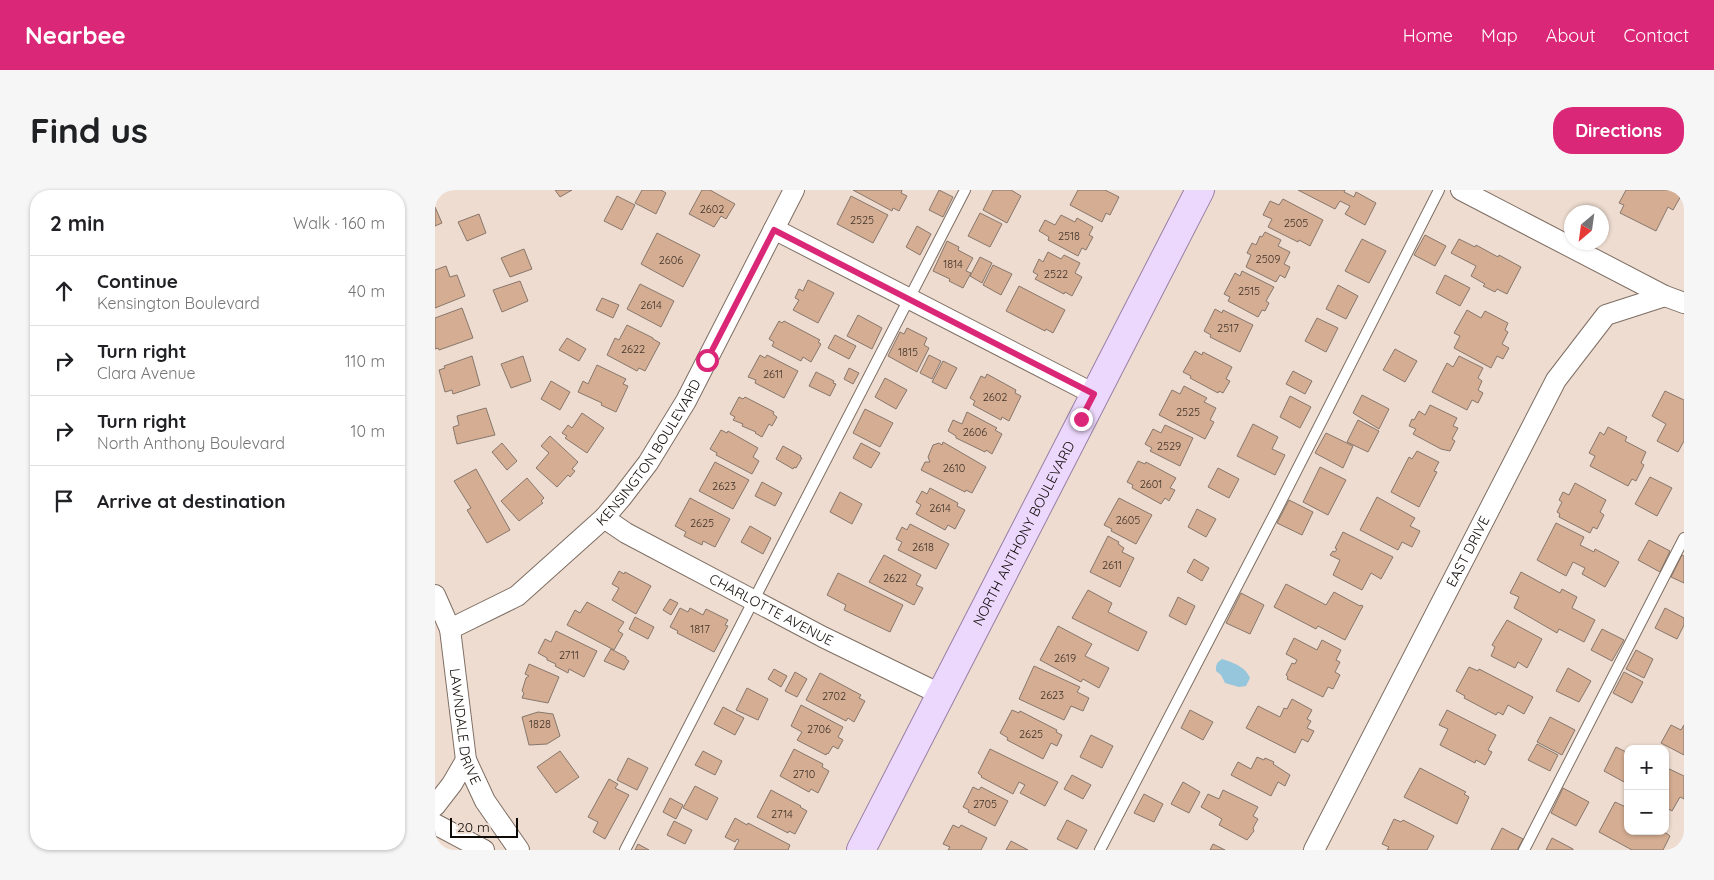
<!DOCTYPE html>
<meta charset="utf-8">
<style>
:root{--surface:#fff;--page:#f6f6f6;--text:#202124;--muted:#757577;--line:#e0e0e0;--accent:#db2777}
body{margin:0;font-family:Quicksand,sans-serif;background:var(--page);color:var(--text)}
.controls{position:absolute;right:15px;bottom:15px;display:grid;overflow:hidden;border-radius:10px;box-shadow:0 1px 4px #0004}
.controls button{width:45px;height:45px;display:grid;place-items:center;padding:0;border:0;border-bottom:1px solid var(--line);background:var(--surface);color:var(--text);font:25px sans-serif}
.compass{position:absolute;left:1129px;top:15px;width:45px;height:45px;border-radius:50%;background:var(--surface);box-shadow:0 1px 4px #0004;rotate:209deg}
.scale{position:absolute;left:15px;bottom:12px;width:68px;box-sizing:border-box;padding-left:5px;border:2px solid #100a07;border-top:0;font-size:14px;line-height:18px;white-space:nowrap;color:#100a07;-webkit-text-stroke:4px #eedcd0;paint-order:stroke}
.stop{position:absolute;width:15px;height:15px;margin:-11px;border:4px solid #db2777;border-radius:50%;background:#fff}
.stop.end{background:#db2777;border-color:#fff;box-shadow:0 1px 5px #0008}
.list{margin:0;padding:0;list-style:none}
h2{display:flex;justify-content:space-between;align-items:center;height:65px;margin:0;padding:0 20px;font-size:21px}
h2 small{font-size:16px;font-weight:400;color:var(--muted)}
.list li{display:grid;grid-template-columns:32px 1fr auto;gap:15px;align-items:center;box-sizing:border-box;height:70px;padding:0 20px;border-top:1px solid var(--line)}
.list b{display:block;font-size:19px;white-space:nowrap}
.list p{margin:0;font-size:16px;white-space:nowrap;color:var(--muted)}
.list em{font-size:16px;font-style:normal;color:var(--muted)}
.icon{flex:none;width:28px;height:28px;fill:none;stroke:currentColor;stroke-width:2;stroke-linecap:round;stroke-linejoin:round}
.map{position:relative;flex:none;width:1249px;height:660px;overflow:hidden;border-radius:20px}
header{display:flex;align-items:center;gap:30px;box-sizing:border-box;height:70px;padding:0 25px;background:var(--accent);color:#fff}
header strong{font-size:24px}
nav{display:flex;gap:28px;margin-inline-start:auto;font-size:18px}
.intro{display:flex;align-items:center;justify-content:space-between;box-sizing:border-box;height:120px;padding:0 30px}
h1{margin:0;font-size:35px}
.button{padding:12px 22px;border-radius:20px;background:var(--accent);color:#fff;font-size:18px;font-weight:700}
main{display:flex;gap:30px;padding:0 30px}
aside{flex:1;background:var(--surface);border-radius:20px;box-shadow:0 1px 4px #0004}
.map>svg:first-child{display:block}
.water{fill:#95c6dc}
.building{fill:#d4ad92;stroke:#87776c}
.lines{fill:none;stroke-linecap:round;stroke-linejoin:round}
.lane-casing{stroke:#7e6e63;stroke-width:12}
.street-casing{stroke:#7e6e63;stroke-width:22}
.primary-casing{stroke:#977fa5;stroke-width:30}
.lane{stroke:#fff;stroke-width:10}
.street{stroke:#fff;stroke-width:20}
.primary{stroke:#ecd8fc;stroke-width:28}
.route{stroke:#db2777;stroke-width:6}
.labels{text-anchor:middle;stroke-width:5;stroke-linejoin:round;paint-order:stroke}
.number-label{font-size:11px;fill:#41332a}
.street-label{font-size:14px;fill:#100a07;stroke:#eedcd0}
</style>
<header>
<strong>Nearbee</strong>
<nav><a>Home</a><a>Map</a><a>About</a><a>Contact</a></nav>
</header>
<div class="intro"><h1>Find us</h1><a class="button">Directions</a></div>
<main>
<aside>
<h2>2 min<small>Walk · 160 m</small></h2>
<ul class="list">
<li><svg class="icon" aria-label="ahead" viewBox="0 0 24 24"><path d="M12 20V5M6 11l6-6 6 6"/></svg><div><b>Continue</b><p>Kensington Boulevard</p></div><em>40 m</em></li>
<li><svg class="icon" aria-label="right" viewBox="0 0 24 24"><path d="M7 20v-9h11M14 6l5 5-5 5"/></svg><div><b>Turn right</b><p>Clara Avenue</p></div><em>110 m</em></li>
<li><svg class="icon" aria-label="right" viewBox="0 0 24 24"><path d="M7 20v-9h11M14 6l5 5-5 5"/></svg><div><b>Turn right</b><p>North Anthony Boulevard</p></div><em>10 m</em></li>
<li><svg class="icon" aria-label="arrive" viewBox="0 0 24 24"><path d="M6 21V4h12l-3 4 3 4H6"/></svg><div><b>Arrive at destination</b></div></li>
</ul>
</aside>
<div class="map">
<svg width="1249" height="660" viewBox="0 0 1249 660">
<rect width="100%" height="100%" fill="#eedcd0"/>
<path class="water" d="M787 469C797 472 811 477 815 488L811 496 804 497 790 493 786 485 781 481C781 475 781 473 787 469Z"/>
<path class="building" d="M120 0H137L125 7Z
M207 0H226L231 3 221 24 200 13Z
M267 0H275L300 14 291 29 286 26 279 37 254 24Z
M418 0H467L466 3 472 6 464 21 458 18 457 21Z
M504 0 518 7 508 27 494 20Z
M558 0H576L586 6 572 33 548 20Z
M643 0H670L684 7 675 25 671 23 667 32 635 15Z
M863 0H910L909 2 919 7 921 2 941 13 930 35 910 24 915 16 905 11 900 19Z
M1191 0H1240L1247 4 1238 20 1233 17 1221 41 1185 23 1189 15 1184 13Z
M182 6 200 15 187 40 169 31Z
M416 6 453 25 438 53 402 34Z
M848 9 888 30 875 56 864 50 863 52 833 37 837 29 828 25 835 11 844 15Z
M0 17 7 33 0 36Z
M545 23 567 34 555 57 533 46Z
M44 24 51 43 32 51 23 32Z
M626 25 640 32 642 28 658 37 654 45 658 47 651 60 647 58 643 66 613 50 614 47 604 41 610 30 620 35Z
M482 36 496 44 485 65 471 57Z
M830 42 846 50 843 56 855 62 849 74 855 77 850 88 845 85 841 92 811 77 816 65 812 63 817 53 821 55 825 46 827 47Z
M222 43 265 65 248 97 206 74Z
M990 45 1011 56 1000 76 979 65Z
M927 49 951 61 934 93 910 81Z
M1024 49 1040 57 1041 55 1063 67 1064 65 1086 77 1072 104 1062 99 1060 102 1048 96 1050 94 1036 86 1041 76 1016 63Z
M512 51 524 57 523 60 538 68 531 81 536 83 528 98 514 91 515 89 498 81Z
M89 59 97 79 75 87 66 68Z
M613 62 626 69 629 65 645 73 640 83 647 87 637 106 630 102 629 104 600 89 603 85 598 82 604 69 608 72Z
M545 67 557 73 547 93 535 86Z
M558 75 577 84 566 105 548 95Z
M11 76 15 87 22 85 30 106 0 118V80Z
M807 81 839 97 831 111 834 113 830 121 827 120 823 127 793 111 795 107 789 104 800 83 805 86Z
M1010 85 1035 98 1025 116 1001 103Z
M373 90 399 103 383 133 358 120 364 110 360 108 364 99 368 101Z
M85 91 93 111 67 122 58 100Z
M205 94 239 111 226 137 192 119Z
M903 95 923 106 911 129 891 119Z
M584 96 630 120 618 143 611 139 610 141 571 121Z
M167 108 184 115 178 128 161 120Z
M27 118 38 148 4 160 3 158 0 159V128Z
M780 119 787 123 788 120 818 135 805 162 775 147 776 145 769 141Z
M1032 120 1046 128 1050 121 1073 133 1070 140 1073 142 1067 154 1074 158 1068 169 1062 166 1056 178 1019 158 1025 146 1019 143Z
M423 125 447 138 437 159 412 146Z
M882 128 903 138 891 162 870 151Z
M344 131 347 133 349 131 385 150 383 152 386 154 376 172 368 167 366 171 337 156 339 152 334 149Z
M192 135 218 148V149L225 153 210 181 204 178 202 181 172 165 180 148 184 150Z
M472 138 492 148 489 155 494 158 482 182 453 166 465 142 469 144Z
M400 145 421 156 414 169 393 158Z
M132 148 151 159 144 171 124 160Z
M960 159 982 171 970 192 948 180Z
M760 161 767 165 768 162 797 177 791 189 795 191 788 203 784 201 783 203 755 188 756 186 748 182Z
M325 165 330 168 332 165 363 181 349 208 320 193 321 190 313 187Z
M494 165 506 171 497 189 485 183Z
M37 166 45 195 18 204 17 200 10 202 4 180 10 178 9 176Z
M88 166 96 191 76 198 66 174Z
M1024 166 1048 178 1043 188 1047 191 1043 200 1048 203 1043 213 1037 210 1032 220 997 202 1012 173 1018 177Z
M508 171 522 178 511 199 497 192Z
M162 175 191 189 188 194 193 196 181 222 166 215 167 213 143 202 148 191 153 194Z
M414 178 424 183 418 194 409 189Z
M858 181 877 191 870 204 851 194Z
M381 182 399 191 398 193 401 194 395 206 374 196Z
M552 184 581 200 580 203 586 206 574 231 567 227 566 230 538 215 540 211 535 208 546 186 550 188Z
M450 188 472 200 461 219 440 207Z
M116 191 135 202 125 220 106 209Z
M749 196 772 208 769 212 781 218 775 230 779 232 770 249 724 225 737 200 745 204Z
M1230 201 1249 210V251L1243 262 1222 251 1231 234 1217 226Z
M927 205 954 219 944 239 918 223Z
M855 206 876 217 865 238 845 227Z
M304 207 308 209 310 207 339 222 338 224 342 227 337 236 334 234 327 247 320 243 321 242 307 236 308 234 298 230 300 227 295 224Z
M995 215 1022 228 1018 236 1023 238 1017 249 1020 251 1015 261 1006 259 978 244 981 239 974 236 977 229 979 230 984 221 990 225Z
M51 218 60 245 22 254 18 237 24 235 22 226Z
M430 219 458 233 445 257 418 243Z
M532 222 562 238 560 240 567 244 557 264 551 260 550 262 521 248V246L513 241 518 230 527 234Z
M147 223 169 238 152 263 130 248 132 246 127 243 133 235 137 238Z
M923 230 944 241 933 262 912 252Z
M818 234 843 247 837 259 850 265 840 285 802 266Z
M730 235 758 248 745 276 715 261 717 258 710 254 718 239 726 243Z
M1173 237 1192 247 1190 251 1211 262 1206 273 1209 275 1201 291 1197 289 1193 296 1155 276 1160 266 1154 263 1165 242 1169 245Z
M286 240 292 243 293 241 323 258 318 267 324 271 317 284 281 265 282 263 275 259Z
M891 243 918 256 908 278 880 263Z
M115 246 143 272 137 279 140 281 135 287 133 285 122 297 101 278 114 263 106 256Z
M508 252 551 277 537 303 531 300 530 302 486 280 490 272H495L493 267 498 255 504 253 507 255Z
M67 253 82 271 72 280 57 262Z
M426 253 445 263 436 278 418 268Z
M348 256 366 266 365 267 367 268 361 278 359 277 358 279 341 269Z
M982 261 1004 272 999 281 1002 282 984 317 956 302 974 267 977 269Z
M703 271 710 274 711 272 741 288 735 298 740 300 734 311 730 308 726 314 697 298 698 295 692 292Z
M280 272 314 290 298 319 264 301Z
M885 277 911 290 893 325 868 312Z
M783 278 804 289 794 308 773 297Z
M41 279 75 340 52 353 32 320 36 318 19 291Z
M1215 287 1237 298 1222 326 1200 314Z
M92 288 109 308 106 311 108 313 84 331 66 311Z
M327 292 347 303 340 316 320 306Z
M1140 293 1171 310 1165 322 1169 325 1162 339 1158 337 1155 343 1124 327 1125 324 1122 322 1127 312 1124 310 1128 302 1134 305Z
M495 298 523 313 522 316 530 320 520 339 513 335 510 340 481 324 486 315 481 312 487 301 492 304Z
M405 302 427 314 417 334 395 322Z
M942 307 980 328 975 336 985 341 977 357 967 352 963 360 925 340Z
M255 308 295 329 280 357 268 351 267 355 249 346 251 342 240 336Z
M684 308 717 325 701 354 676 341 677 339 669 335Z
M854 310 878 322 867 345 842 333Z
M762 319 781 329 771 347 753 337Z
M1121 333 1149 347 1145 355 1159 362 1160 359 1184 372 1170 397 1147 384 1150 378 1138 372 1131 386 1102 370Z
M475 334 514 354 501 379 463 360 467 352 461 349 467 337 472 340Z
M315 336 336 348 328 364 306 352Z
M908 342 958 367 946 389 936 383 927 400 898 385 905 370 895 365 898 361 900 362 902 359 900 358Z
M673 346 684 352 683 354 689 358 687 362 699 368 685 397 655 382Z
M1214 350 1235 361 1225 382 1203 370Z
M449 365 486 385 481 395 488 398 479 415 434 392Z
M1247 365 1249 366V393L1236 387Z
M759 369 774 378 767 391 752 382Z
M184 381 189 384 190 382 216 396 201 424 177 410 184 398 177 394Z
M1086 382 1125 403 1127 399 1142 407 1137 418 1160 430 1149 452 1124 439 1122 443 1079 418 1084 407 1075 403Z
M403 383 468 415 455 442 409 420 411 415 392 405Z
M851 394 891 415 899 402 925 416 926 415 928 416 910 450 883 436 881 439 839 417Z
M653 400 677 413 673 422 712 442 703 461 637 428Z
M806 403 829 415 815 444 791 433Z
M743 407 760 416 751 435 734 426Z
M235 409 243 413 236 425 228 420Z
M152 412 189 432 183 441 188 444 179 460 132 435 140 420 145 423Z
M245 418 253 422 255 418 268 425 271 419 293 430 290 435 293 436 279 462 242 443 243 441 235 437Z
M1230 418 1249 428V435L1242 449 1220 438Z
M200 427 219 437 213 449 194 439Z
M1072 430 1107 449 1092 478 1083 472 1080 478 1056 466 1060 457 1057 455Z
M623 436 657 454 650 466 674 478 664 498 648 489 646 492 605 470Z
M1167 439 1189 450 1177 471 1156 460Z
M121 441 162 461 149 487 134 479 133 483 120 476 121 474 112 470V468L103 463 110 449 116 452Z
M859 448 882 460 887 450 906 460 901 470 905 472 900 482 905 485 898 499 893 497 888 507 852 489 853 487 851 485 857 473 860 474 862 470 851 464Z
M176 459 191 467V469L194 471 189 480 169 471Z
M1201 460 1218 469 1209 488 1191 479Z
M94 474 124 487 113 513 87 508 89 503 87 501 91 488 94 486 90 484Z
M599 476 645 497 642 502 654 508 648 521 636 516 629 530 584 509Z
M1034 477 1043 481 1044 479 1098 507 1089 524 1073 515 1068 525 1063 522 1061 525 1029 508 1030 506 1021 501Z
M1133 478 1156 491 1144 512 1121 501Z
M339 479 352 486 346 497 333 489Z
M360 482 372 489 362 507 350 501Z
M1189 482 1208 492 1197 513 1178 503Z
M385 483 426 505 424 508 430 511 419 532 413 528 411 531 371 510Z
M312 498 333 509 323 530 301 520Z
M857 509 877 520 872 529 876 531 872 538 879 541 873 552 867 549 860 563 811 538 823 516 845 527 849 518 852 519Z
M366 515 408 537 403 547 408 550 403 559 398 556 393 564 392 563 391 565 362 550 367 542 356 536Z
M288 517 309 528 300 545 279 534Z
M577 520 584 523 585 521 622 540 621 542 627 545 622 556 616 553 608 569 572 550 573 548 565 543Z
M755 520 778 532 768 550 746 538Z
M1012 520 1061 545 1053 560 1057 562 1050 575 1041 570 1040 573 1005 555 1013 539 1004 535Z
M103 522 118 524 125 546 112 554 94 555 87 527Z
M1115 527 1140 540 1127 565 1102 552Z
M1236 535 1246 540 1249 535V565L1226 553Z
M656 545 678 556 667 578 645 567Z
M1102 554 1123 565 1115 581 1093 570Z
M1181 557 1193 563V590L1191 593 1169 581Z
M359 559 388 574 387 577 394 581 383 603 376 599 374 602 345 586Z
M555 559 623 592 610 616 585 603 590 595 584 592 578 604 546 587 547 586 543 583Z
M125 561 144 587 121 603 102 577Z
M268 561 287 571 280 585 260 575Z
M822 567 829 570 830 568 839 572 838 574 855 585 850 596 843 592 836 606 796 585 803 572 816 579Z
M193 568 213 578 202 600 182 590Z
M1230 577 1249 586V609L1245 607 1237 621 1230 617Z
M985 578 1031 602 1029 604 1034 607 1022 634 969 607Z
M637 585 656 595 648 609 629 599Z
M174 589 183 594 180 598 194 605 170 649 158 642 163 632 153 627Z
M748 592 765 602 754 623 736 614Z
M260 596 283 608 272 630 248 618Z
M538 597 544 600 546 597 573 611 560 636 533 622 534 620 528 617Z
M1128 598 1154 612 1141 636 1116 623Z
M336 600 366 616 365 617 372 621 360 644 354 641 353 643 322 627Z
M788 600 823 617 818 626 823 629 818 638 819 641 812 650 784 635 787 629 766 617 773 604 784 609Z
M709 604 728 614 719 632 699 623Z
M235 608 248 615 241 629 228 622Z
M1180 612 1193 618V641H1228L1235 646 1228 660H1197L1164 642Z
M300 628 312 635 313 633 355 655 353 660H299L304 650 302 649 300 652 290 647Z
M959 629 966 632 968 630 999 646 992 660H952L954 657 947 654Z
M632 630 652 640 642 659 622 649Z
M239 631 257 640 250 654 232 645Z
M518 635 524 638 526 635 552 648 546 660H513L515 657 508 654Z
M1067 638 1088 649 1082 660H1056Z
M1117 648 1138 659V660H1111Z
M576 651 593 660H571Z
M203 654 214 660H200Z
M778 654 790 660H775Z"/>
<g class="lines">
<g class="lane-casing">
<path id="lane" d="M190 660 530 0
M665 660 842 319 1004 0
M1089 660 1249 348"/>
</g>
<g class="street-casing">
<g id="street">
<path d="M1026 0 1230 106 1249 113"/>
<path d="M339 39 659 204"/>
<path id="s1" d="M169 328 191 343 388 447 507 505"/>
<path id="s2" d="M0 405 15 439 31 570 50 611 84 660"/>
<path id="s3" d="M15 439 82 406 169 328 187 307 213 273 251 211 359 0"/>
<path d="M0 616 17 594 31 570"/>
<path d="M0 634 49 660"/>
<path id="s4" d="M879 660 1121 190 1171 125 1230 106"/>
</g>
</g>
<g class="primary-casing">
<g id="primary">
<path id="s5" d="M426 660 765 0"/>
</g>
</g>
<use href="#lane" class="lane"/>
<use href="#street" class="street"/>
<use href="#primary" class="primary"/>
</g>
<g class="lines">
<path class="route" d="M272 170 339 40 659 204 646 229"/>
</g>
<g class="labels">
<g class="number-label">
<text x="277" y="23">2602</text>
<text x="427" y="34">2525</text>
<text x="861" y="37">2505</text>
<text x="634" y="50">2518</text>
<text x="833" y="73">2509</text>
<text x="236" y="74">2606</text>
<text x="518" y="78">1814</text>
<text x="621" y="88">2522</text>
<text x="814" y="105">2515</text>
<text x="216" y="119">2614</text>
<text x="793" y="142">2517</text>
<text x="198" y="163">2622</text>
<text x="473" y="166">1815</text>
<text x="338" y="188">2611</text>
<text x="560" y="211">2602</text>
<text x="753" y="226">2525</text>
<text x="540" y="246">2606</text>
<text x="734" y="260">2529</text>
<text x="519" y="282">2610</text>
<text x="716" y="298">2601</text>
<text x="289" y="300">2623</text>
<text x="505" y="322">2614</text>
<text x="693" y="334">2605</text>
<text x="267" y="337">2625</text>
<text x="488" y="361">2618</text>
<text x="677" y="379">2611</text>
<text x="460" y="392">2622</text>
<text x="265" y="443">1817</text>
<text x="134" y="469">2711</text>
<text x="630" y="472">2619</text>
<text x="617" y="509">2623</text>
<text x="399" y="510">2702</text>
<text x="105" y="538">1828</text>
<text x="384" y="543">2706</text>
<text x="596" y="548">2625</text>
<text x="369" y="588">2710</text>
<text x="550" y="618">2705</text>
<text x="347" y="628">2714</text>
</g>
<g class="street-label">
<text dy="5" stroke="none"><textPath href="#s3" startOffset="271">KENSINGTON BOULEVARD</textPath></text>
<text dy="5" stroke="none"><textPath href="#s5" startOffset="356">NORTH ANTHONY BOULEVARD</textPath></text>
<text dy="5" stroke="none"><textPath href="#s4" startOffset="336">EAST DRIVE</textPath></text>
<text dy="5" stroke="none"><textPath href="#s1" startOffset="191">CHARLOTTE AVENUE</textPath></text>
<text dy="5" stroke="none"><textPath href="#s2" startOffset="136">LAWNDALE DRIVE</textPath></text>
</g>
</g>
</svg>
<div class="controls">
<button>+</button>
<button>−</button>
</div>
<svg class="compass" viewBox="-18 -18 36 36"><path d="M0-13l5 13h-10z" fill="#e53935"/><path d="M0 13l5-13h-10z" fill="#757577"/></svg>
<div class="scale">20 m</div>
<div class="stop" style="left:272px;top:170px"></div>
<div class="stop end" style="left:646px;top:229px"></div>
</div>
</main>
